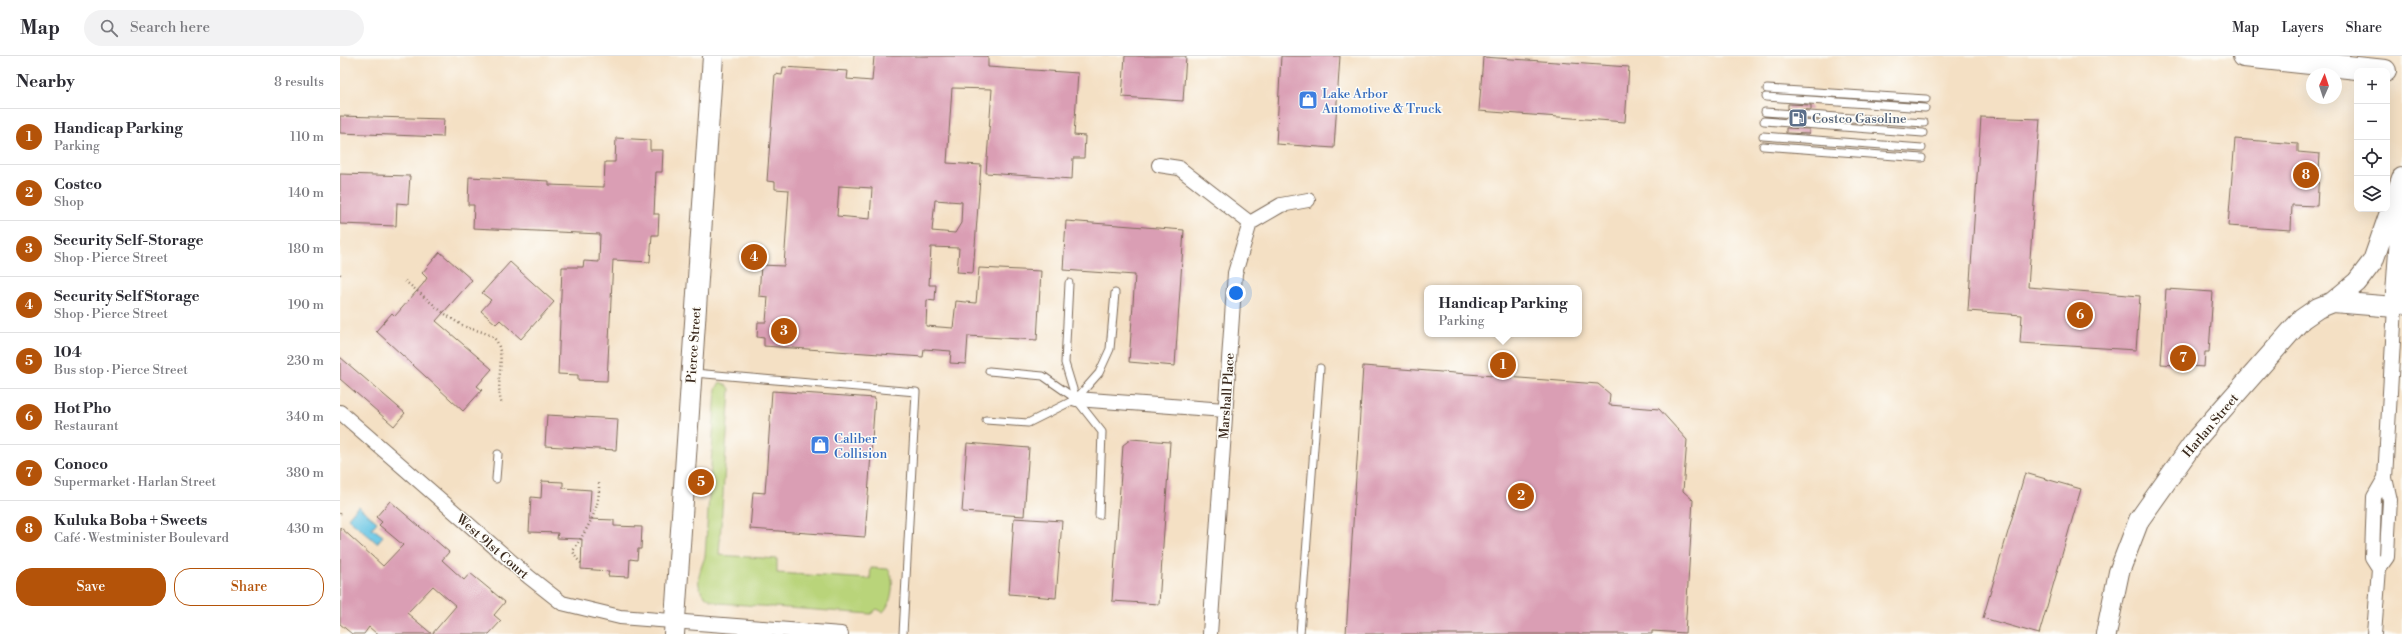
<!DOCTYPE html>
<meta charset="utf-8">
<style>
:root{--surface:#fff;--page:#f2f2f3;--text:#2b2b33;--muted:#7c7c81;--line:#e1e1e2;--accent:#b45309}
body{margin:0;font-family:"Libre Bodoni",serif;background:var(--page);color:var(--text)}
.controls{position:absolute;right:12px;top:12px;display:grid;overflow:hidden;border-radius:8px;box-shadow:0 4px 16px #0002}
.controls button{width:36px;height:36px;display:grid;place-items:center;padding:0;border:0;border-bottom:1px solid var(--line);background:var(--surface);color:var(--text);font:20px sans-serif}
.compass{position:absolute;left:1966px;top:12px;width:36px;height:36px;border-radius:50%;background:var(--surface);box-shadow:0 4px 16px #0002;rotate:3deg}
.you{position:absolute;left:896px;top:237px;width:14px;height:14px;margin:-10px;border:3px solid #fff;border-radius:50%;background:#1a73e8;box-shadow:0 0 0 6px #1a73e833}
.badge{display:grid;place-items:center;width:26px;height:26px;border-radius:50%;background:var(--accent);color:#fff;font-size:13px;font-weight:700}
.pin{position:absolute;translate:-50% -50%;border:2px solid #fff;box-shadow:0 1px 4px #0006}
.popup{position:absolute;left:1084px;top:229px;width:158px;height:52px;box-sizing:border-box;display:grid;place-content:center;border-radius:8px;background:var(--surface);filter:drop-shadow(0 1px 3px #0005);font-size:13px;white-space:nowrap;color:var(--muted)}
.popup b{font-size:15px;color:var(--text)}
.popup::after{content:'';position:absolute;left:50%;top:100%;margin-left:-8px;border:8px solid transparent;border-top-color:var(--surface)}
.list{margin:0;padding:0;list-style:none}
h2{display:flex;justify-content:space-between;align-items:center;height:52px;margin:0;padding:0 16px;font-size:17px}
h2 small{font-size:13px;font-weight:400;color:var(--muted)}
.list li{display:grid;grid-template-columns:26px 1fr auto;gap:12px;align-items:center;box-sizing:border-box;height:56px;padding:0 16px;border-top:1px solid var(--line)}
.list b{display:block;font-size:15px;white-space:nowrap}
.list p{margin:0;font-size:13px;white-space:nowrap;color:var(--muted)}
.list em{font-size:13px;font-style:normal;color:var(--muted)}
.actions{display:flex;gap:8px;padding:12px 16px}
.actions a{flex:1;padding:9px 0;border:1px solid var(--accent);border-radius:16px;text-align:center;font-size:14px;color:var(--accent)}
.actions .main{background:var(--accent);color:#fff}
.icon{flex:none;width:22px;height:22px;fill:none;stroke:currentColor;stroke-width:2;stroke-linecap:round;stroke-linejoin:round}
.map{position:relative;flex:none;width:2062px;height:578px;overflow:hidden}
header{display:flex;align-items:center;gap:24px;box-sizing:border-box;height:56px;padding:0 20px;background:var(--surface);border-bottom:1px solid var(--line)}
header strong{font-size:19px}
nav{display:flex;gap:22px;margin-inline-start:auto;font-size:14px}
.search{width:280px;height:36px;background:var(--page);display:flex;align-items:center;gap:10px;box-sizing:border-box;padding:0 14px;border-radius:22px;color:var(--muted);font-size:15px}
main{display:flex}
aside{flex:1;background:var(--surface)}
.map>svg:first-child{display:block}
.green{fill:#b9d47a;stroke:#7a7f4c}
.water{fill:#66c5e4;stroke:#507881}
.building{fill:#da9eb4;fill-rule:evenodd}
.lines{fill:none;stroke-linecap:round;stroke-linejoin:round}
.lane-casing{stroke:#7c6a58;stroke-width:9}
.street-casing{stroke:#7c6a58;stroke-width:16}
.secondary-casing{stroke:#7c6a58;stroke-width:22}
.primary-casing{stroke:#7c6a58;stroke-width:24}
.path{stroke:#7c6a58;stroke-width:2.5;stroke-dasharray:1 3;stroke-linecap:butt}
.lane{stroke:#fff;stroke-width:7}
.street{stroke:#fff;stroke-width:14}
.secondary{stroke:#fff;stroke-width:20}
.primary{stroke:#fff;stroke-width:22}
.labels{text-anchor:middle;stroke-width:3;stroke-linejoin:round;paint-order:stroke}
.shop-label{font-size:13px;fill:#366cbe;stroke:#fdfcf7;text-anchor:start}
.service-label{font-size:13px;fill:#4e5e75;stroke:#fdfcf7;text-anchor:start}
.street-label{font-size:13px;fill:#3b2a1e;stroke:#fdfcf7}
</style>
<header>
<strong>Map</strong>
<div class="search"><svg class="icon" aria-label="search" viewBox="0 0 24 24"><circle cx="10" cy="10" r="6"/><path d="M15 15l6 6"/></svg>Search here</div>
<nav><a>Map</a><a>Layers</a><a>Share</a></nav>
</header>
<main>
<aside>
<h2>Nearby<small>8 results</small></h2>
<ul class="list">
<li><span class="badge">1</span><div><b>Handicap Parking</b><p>Parking</p></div><em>110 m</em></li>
<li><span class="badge">2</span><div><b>Costco</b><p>Shop</p></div><em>140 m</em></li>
<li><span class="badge">3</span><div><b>Security Self-Storage</b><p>Shop · Pierce Street</p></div><em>180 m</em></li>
<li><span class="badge">4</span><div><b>Security Self Storage</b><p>Shop · Pierce Street</p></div><em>190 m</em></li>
<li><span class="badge">5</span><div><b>104</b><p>Bus stop · Pierce Street</p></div><em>230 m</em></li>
<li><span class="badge">6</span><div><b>Hot Pho</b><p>Restaurant</p></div><em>340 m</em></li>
<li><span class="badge">7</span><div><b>Conoco</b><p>Supermarket · Harlan Street</p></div><em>380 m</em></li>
<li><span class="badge">8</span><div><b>Kuluka Boba + Sweets</b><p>Café · Westminister Boulevard</p></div><em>430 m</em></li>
</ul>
<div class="actions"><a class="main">Save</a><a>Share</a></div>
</aside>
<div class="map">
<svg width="2062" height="578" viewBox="0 0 2062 578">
<rect width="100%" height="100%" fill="#fdfcf7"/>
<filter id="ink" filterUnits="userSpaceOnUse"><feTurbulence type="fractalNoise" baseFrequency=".025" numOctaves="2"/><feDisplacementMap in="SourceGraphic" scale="8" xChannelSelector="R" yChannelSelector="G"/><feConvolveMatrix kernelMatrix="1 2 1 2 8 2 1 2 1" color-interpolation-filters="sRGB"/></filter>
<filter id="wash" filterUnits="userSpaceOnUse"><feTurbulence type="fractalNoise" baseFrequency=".012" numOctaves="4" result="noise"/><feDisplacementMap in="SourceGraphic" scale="16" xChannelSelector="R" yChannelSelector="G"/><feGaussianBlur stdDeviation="0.9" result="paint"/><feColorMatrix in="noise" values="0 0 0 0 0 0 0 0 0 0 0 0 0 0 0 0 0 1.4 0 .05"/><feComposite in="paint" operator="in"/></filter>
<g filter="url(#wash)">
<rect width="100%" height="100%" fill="#f4e0c4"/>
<path class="green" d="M380 326 387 329 390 333 379 499 437 503V517L530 523 531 512 548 513C556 523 552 548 543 556L537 553 531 558 379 547C352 539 357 521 365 501L376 333Z"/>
<path class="water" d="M18 450 37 466 32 472 43 480 37 487 8 462Z"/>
<g id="blocks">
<path class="building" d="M534 0H648V11L738 17 734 79 745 80 744 102H733L732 123 646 117 652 33 612 32 607 107 641 109 633 217 617 216 619 192 591 191 589 229H596L595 245 587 244 586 270 613 272 616 245 636 247 639 212 701 215 697 284 628 280 626 308 610 307 611 295 584 293 583 301 424 290V282L417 281 418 266H426L428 241 419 240 421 209 444 210 449 134 435 133V126L427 125 435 18 442 19 443 11 508 15 507 23 532 25ZM499 130 532 132 530 163 497 160ZM595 144 622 146 621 167 615 177 592 175Z
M785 0H846L843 45 782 41Z
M941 0H1000L994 92 936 88Z
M1143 1 1289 11 1285 66 1139 55Z
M1448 48 1471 49V54L1448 53Z
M0 60 104 63 103 81 0 77Z
M1641 61 1700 63 1688 231 1800 240 1796 294 1680 287 1682 259 1628 255Z
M1446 72 1469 73V78L1446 77Z
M276 82 310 84V94H323L322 116H316L314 158H319L318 179H312L310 206 273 204 267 325 238 324V319L218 318 222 211H243L244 205 259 206 260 178 133 172 134 149H128L129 121 209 125V129L264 131 265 106H275Z
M1895 83 1958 88V96L1980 98 1977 150 1952 149 1951 174 1888 170Z
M0 118 70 120 68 148 57 147 56 170 0 168Z
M726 165 844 174 835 310 789 306 795 219 723 214Z
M100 196 132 224 96 265 152 313 137 330 142 334 123 355 36 275 52 257 55 260 83 228 87 222 82 217Z
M170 206 214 246 181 283 160 264 156 268 141 255 151 244 142 237Z
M1826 233 1873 236 1869 296H1865L1864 311 1821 308Z
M0 301 65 357 54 370 0 323Z
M1023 310 1258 328 1270 338 1269 349 1319 353 1347 384 1343 435 1353 444 1345 577 1312 575V578H1006Z
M432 335 535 342 525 481 410 473 413 436 425 437Z
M207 359 278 363 276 394 205 390Z
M791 383 830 386 819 548 772 545 783 389Z
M627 387 689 392 684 460 622 456Z
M1685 417 1741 433 1699 578 1643 562Z
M202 425 223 426V432L251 434 249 463 274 464V470L302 471 301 493H298L297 504 290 503 289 521 268 520 269 515 241 513 242 483 217 482 218 477 189 476 191 441 201 442Z
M50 445 109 496 102 504 124 524 130 517 165 546 154 559 161 565 149 578H37L29 571 24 578H12L0 568V471L43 510 63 489 39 469 42 466 36 461ZM93 530 116 550 92 578 67 557Z
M674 462 722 465 716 542 669 538Z"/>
</g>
</g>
<g filter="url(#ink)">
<use href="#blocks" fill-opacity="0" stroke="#7c6a58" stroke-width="1"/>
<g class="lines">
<g class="lane-casing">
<path id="lane" d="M1427 33 1586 43
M1426 41 1585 52
M1425 56 1584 67
M1424 65 1583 77
M1423 80 1582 92
M1423 90 1582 102
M729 227 725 307 736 343
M649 315 703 320 736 343 762 376 759 459
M354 317 576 336 563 578
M646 364 688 367 736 343 759 317 770 293 775 237
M156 423 158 398
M960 578 980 312"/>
</g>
<g class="street-casing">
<path id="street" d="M819 109 839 112 910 167
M736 343 885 354
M0 356 189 521 222 547 280 561 501 578
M2039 512 2032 501 2034 441 2045 422
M870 578 895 217 910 167 941 149 968 144
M2034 578 2039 512 2047 501 2048 478 2050 444 2045 422 2055 251H2062"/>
</g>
<g class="secondary-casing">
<path id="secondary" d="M1993 246 2017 226 2033 205 2062 122
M334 578 373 0
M1766 578 1779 516 1799 464 1857 382 1962 263 1978 252 1993 246 2055 251 2062 154"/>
</g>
<g class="primary-casing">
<path id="primary" d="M1904 0 2045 15"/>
</g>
<path class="path" d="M0 218 1 220
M65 225C83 239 104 260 124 270 136 276 155 275 159 291 164 309 155 328 162 349
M0 458 1 455
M241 507 236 502 233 495C247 472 260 455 259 427"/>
<use href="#lane" class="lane"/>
<use href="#street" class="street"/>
<use href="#secondary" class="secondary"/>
<use href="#primary" class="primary"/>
</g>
</g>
<defs>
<g id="shop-square" transform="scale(1)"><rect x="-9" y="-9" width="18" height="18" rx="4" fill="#3f7fe0" stroke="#fdfcf7"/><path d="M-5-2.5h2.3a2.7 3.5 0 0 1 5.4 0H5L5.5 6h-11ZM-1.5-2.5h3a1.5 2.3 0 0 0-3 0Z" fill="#fff"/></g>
<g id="fuel-square" transform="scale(1)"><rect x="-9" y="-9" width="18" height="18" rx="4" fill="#5c6f8a" stroke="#fdfcf7"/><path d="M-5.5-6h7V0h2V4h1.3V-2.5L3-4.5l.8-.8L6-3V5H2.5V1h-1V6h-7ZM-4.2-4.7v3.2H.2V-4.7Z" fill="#fff"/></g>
</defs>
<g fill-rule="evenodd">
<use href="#shop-square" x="968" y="44"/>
<use href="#fuel-square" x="1458" y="62"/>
<use href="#shop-square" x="480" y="389"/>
</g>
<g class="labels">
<g class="shop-label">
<text x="982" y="42">Lake Arbor<tspan x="982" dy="15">Automotive &amp; Truck</tspan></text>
<text x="494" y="387">Caliber<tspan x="494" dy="15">Collision</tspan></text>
</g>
<g class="service-label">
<text x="1472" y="67">Costco Gasoline</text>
</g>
<g class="street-label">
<text transform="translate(353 289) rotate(-86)" y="5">Pierce Street</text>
<text transform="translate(886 340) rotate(-86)" y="5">Marshall Place</text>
<text transform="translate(1870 369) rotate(-50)" y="5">Harlan Street</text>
<text transform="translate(153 490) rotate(41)" y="5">West 91st Court</text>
</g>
</g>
</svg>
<div class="controls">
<button>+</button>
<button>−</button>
<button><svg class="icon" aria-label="locate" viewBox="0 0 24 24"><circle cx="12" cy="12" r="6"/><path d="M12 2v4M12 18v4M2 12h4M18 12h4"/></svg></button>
<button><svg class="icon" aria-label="layers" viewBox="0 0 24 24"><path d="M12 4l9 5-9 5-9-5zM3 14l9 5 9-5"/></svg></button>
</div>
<svg class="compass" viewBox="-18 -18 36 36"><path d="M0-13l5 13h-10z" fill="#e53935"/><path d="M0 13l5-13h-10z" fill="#7c7c81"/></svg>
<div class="you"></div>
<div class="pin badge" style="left:1163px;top:309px">1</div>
<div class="popup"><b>Handicap Parking</b>Parking</div>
<div class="pin badge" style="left:1181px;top:440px">2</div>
<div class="pin badge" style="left:444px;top:275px">3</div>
<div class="pin badge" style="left:414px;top:201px">4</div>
<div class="pin badge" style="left:361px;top:426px">5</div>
<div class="pin badge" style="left:1740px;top:259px">6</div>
<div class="pin badge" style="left:1843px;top:302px">7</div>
<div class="pin badge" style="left:1966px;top:119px">8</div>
</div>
</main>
